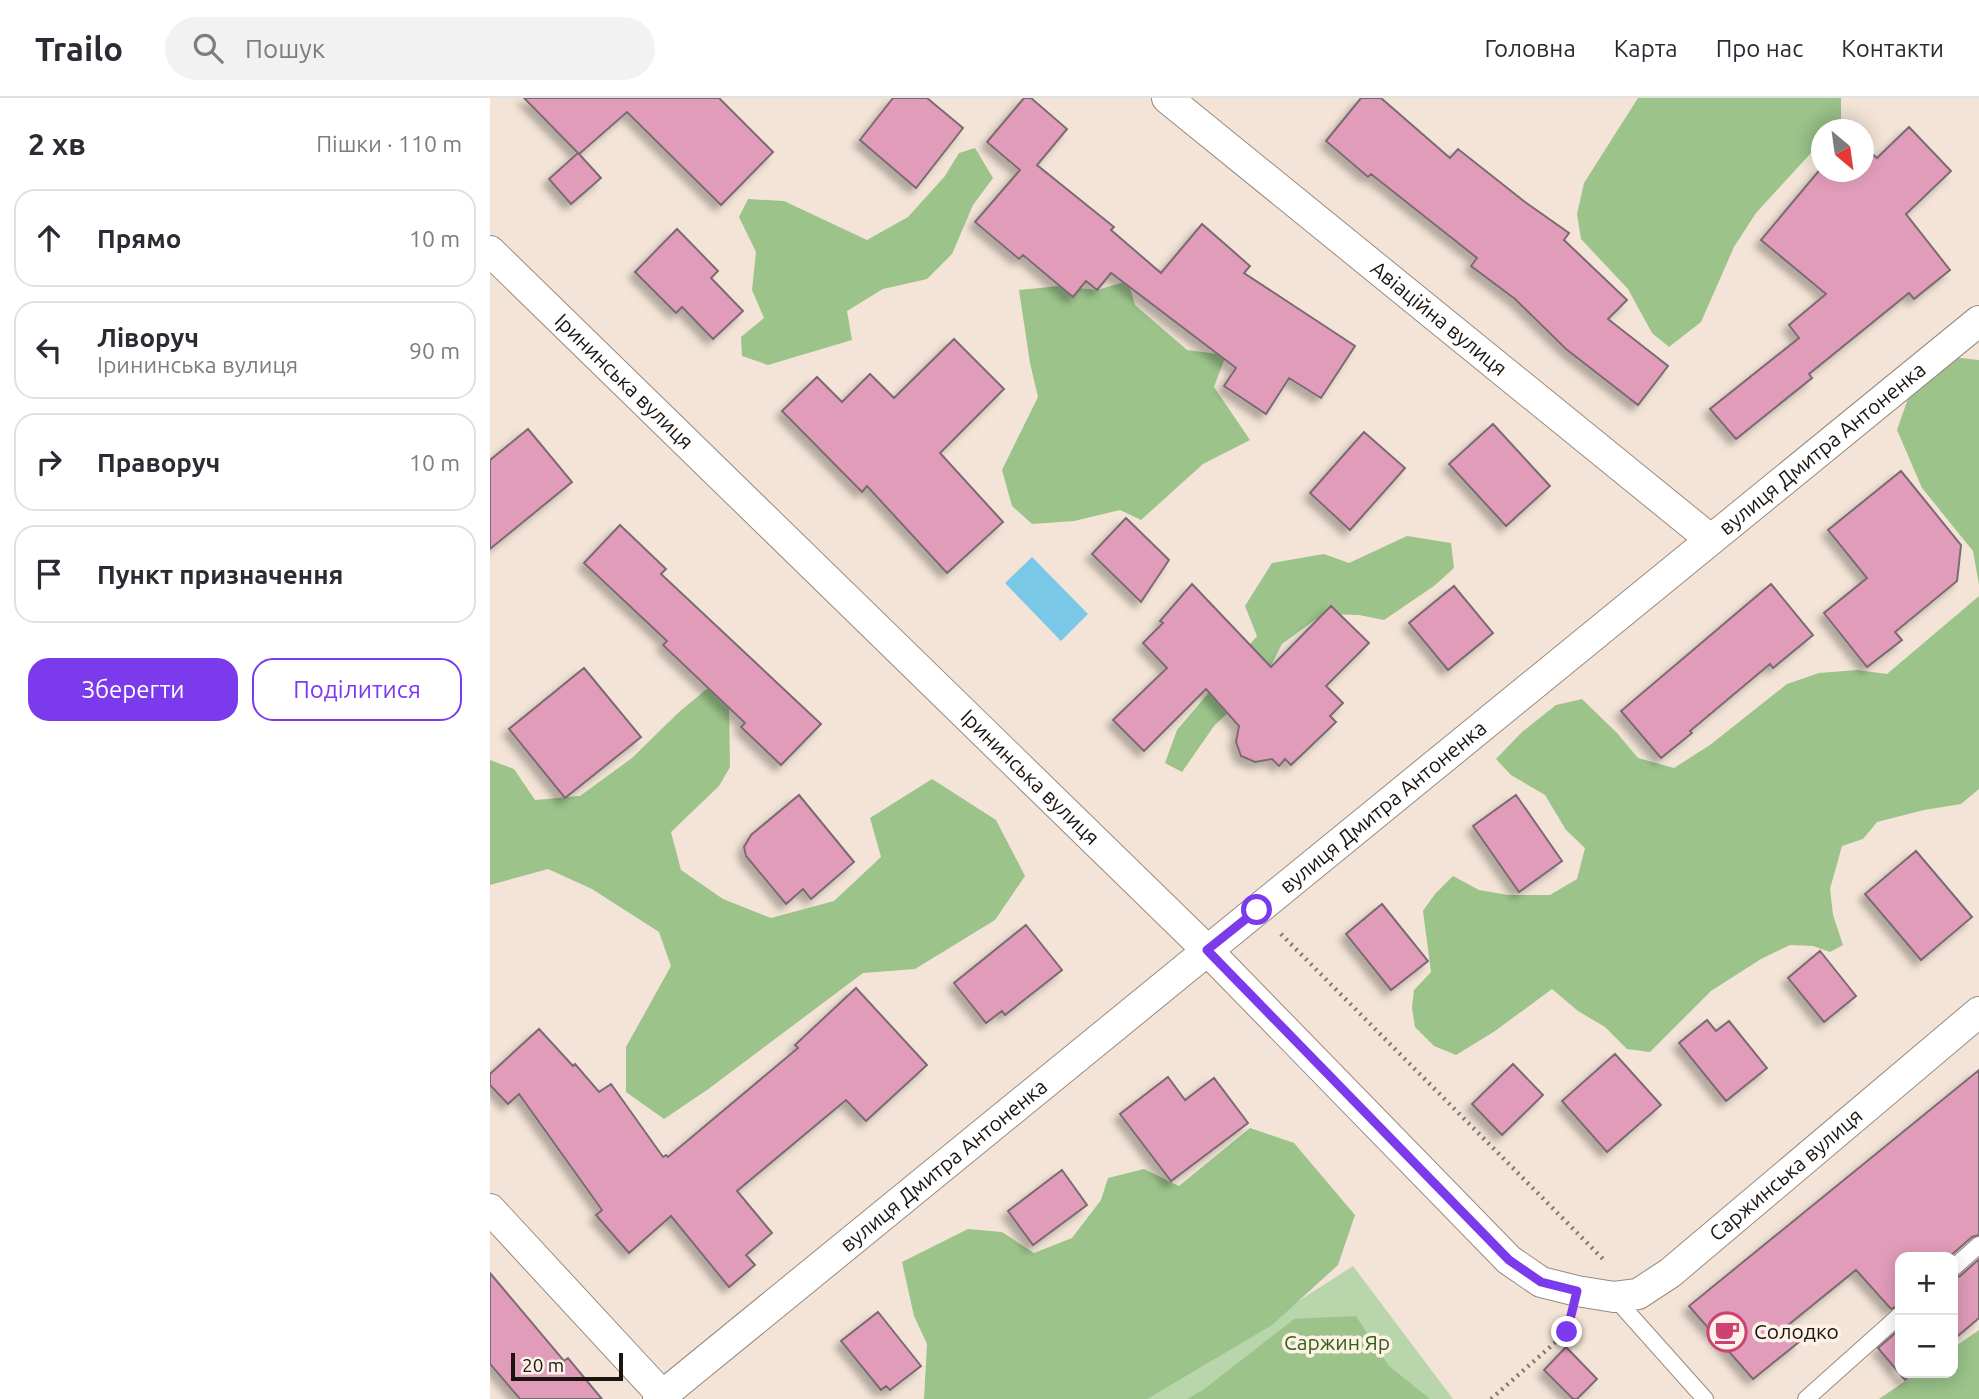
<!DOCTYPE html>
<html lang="uk">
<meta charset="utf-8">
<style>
:root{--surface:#fff;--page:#f2f2f3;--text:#2b2b33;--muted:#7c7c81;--line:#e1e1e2;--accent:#7c3aed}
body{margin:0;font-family:Ubuntu,sans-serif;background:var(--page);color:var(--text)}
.controls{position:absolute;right:21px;bottom:21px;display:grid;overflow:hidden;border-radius:14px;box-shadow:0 4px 18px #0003}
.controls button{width:63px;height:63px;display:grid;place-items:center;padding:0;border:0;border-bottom:2px solid var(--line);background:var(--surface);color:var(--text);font:35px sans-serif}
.compass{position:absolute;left:1321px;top:21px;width:63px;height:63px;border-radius:50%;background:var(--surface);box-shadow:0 4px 18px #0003;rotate:151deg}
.scale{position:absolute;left:21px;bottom:18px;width:112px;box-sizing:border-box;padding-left:7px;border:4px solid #1a1511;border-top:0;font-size:19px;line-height:24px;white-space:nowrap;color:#1a1511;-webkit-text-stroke:5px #fef2e8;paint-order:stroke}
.stop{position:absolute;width:21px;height:21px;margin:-16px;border:5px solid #7c3aed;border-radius:50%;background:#fff}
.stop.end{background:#7c3aed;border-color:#fff;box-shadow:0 2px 7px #0008}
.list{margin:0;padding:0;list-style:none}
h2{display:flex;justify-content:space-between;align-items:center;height:91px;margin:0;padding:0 28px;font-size:30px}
h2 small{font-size:23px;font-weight:400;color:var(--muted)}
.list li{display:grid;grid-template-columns:46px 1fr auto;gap:21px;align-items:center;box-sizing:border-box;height:98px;margin:0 14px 14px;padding:0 14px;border:2px solid var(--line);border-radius:21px}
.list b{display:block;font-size:26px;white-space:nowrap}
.list p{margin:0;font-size:23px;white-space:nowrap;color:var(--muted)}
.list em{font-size:23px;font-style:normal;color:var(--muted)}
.actions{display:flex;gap:14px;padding:21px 28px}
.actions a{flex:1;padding:16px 0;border:2px solid var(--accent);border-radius:21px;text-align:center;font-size:24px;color:var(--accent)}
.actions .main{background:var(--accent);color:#fff}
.icon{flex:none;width:38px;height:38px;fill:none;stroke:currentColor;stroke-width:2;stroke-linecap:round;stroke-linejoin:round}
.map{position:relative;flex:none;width:1489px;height:1301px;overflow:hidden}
header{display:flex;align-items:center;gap:42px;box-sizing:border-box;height:98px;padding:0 35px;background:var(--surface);border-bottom:2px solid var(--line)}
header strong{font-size:33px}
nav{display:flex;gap:38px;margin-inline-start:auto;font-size:24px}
.search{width:490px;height:63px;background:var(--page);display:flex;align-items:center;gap:18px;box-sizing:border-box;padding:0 24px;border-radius:38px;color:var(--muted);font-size:26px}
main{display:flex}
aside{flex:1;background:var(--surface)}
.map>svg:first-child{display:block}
.green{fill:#b8d5ac}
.forest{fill:#9bc38a}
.water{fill:#79c8e7}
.building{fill:#e19cba;stroke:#7c6b72;stroke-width:2;filter:url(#shadow)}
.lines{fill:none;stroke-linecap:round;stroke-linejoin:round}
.lane-casing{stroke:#988b7f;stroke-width:18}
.street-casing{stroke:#988b7f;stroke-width:32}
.path{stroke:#81776f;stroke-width:4.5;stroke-dasharray:2 5;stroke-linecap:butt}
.lane{stroke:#fff;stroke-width:16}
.street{stroke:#fff;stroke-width:30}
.route{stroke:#7c3aed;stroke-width:9}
.labels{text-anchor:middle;stroke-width:7;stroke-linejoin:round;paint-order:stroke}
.street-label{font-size:21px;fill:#1a1511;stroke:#fef2e8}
.poi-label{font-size:21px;fill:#1a1511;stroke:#fef2e8;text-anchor:start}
.park-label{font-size:21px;fill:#326314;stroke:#fef2e8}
</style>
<header>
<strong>Trailo</strong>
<div class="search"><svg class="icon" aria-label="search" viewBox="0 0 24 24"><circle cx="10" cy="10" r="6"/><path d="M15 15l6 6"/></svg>Пошук</div>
<nav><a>Головна</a><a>Карта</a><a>Про нас</a><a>Контакти</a></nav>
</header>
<main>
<aside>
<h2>2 хв<small>Пішки · 110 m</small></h2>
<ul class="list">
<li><svg class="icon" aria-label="ahead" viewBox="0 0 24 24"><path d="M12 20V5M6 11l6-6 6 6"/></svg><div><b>Прямо</b></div><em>10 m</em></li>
<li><svg class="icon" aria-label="left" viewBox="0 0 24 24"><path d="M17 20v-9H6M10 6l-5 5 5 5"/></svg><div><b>Ліворуч</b><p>Ірининська вулиця</p></div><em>90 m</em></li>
<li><svg class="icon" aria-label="right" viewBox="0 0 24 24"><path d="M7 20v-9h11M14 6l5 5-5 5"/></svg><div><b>Праворуч</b></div><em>10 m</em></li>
<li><svg class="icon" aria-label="arrive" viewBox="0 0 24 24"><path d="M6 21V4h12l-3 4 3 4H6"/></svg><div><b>Пункт призначення</b></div></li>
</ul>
<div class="actions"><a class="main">Зберегти</a><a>Поділитися</a></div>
</aside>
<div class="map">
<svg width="1489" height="1301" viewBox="0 0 1489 1301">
<defs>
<filter id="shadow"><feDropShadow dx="-6" dy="6" stdDeviation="3.5" flood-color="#0004"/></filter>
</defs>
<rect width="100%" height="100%" fill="#f3e4d7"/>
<path class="green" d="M863 1168 963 1301H656Z"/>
<path class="forest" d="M1148 0H1351V21L1342 31 1332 32 1331 44 1266 115 1244 149 1211 224 1179 249 1162 235 1138 191 1091 141 1087 116 1094 85Z
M485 50 503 80 483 107 462 156 437 181 393 191 357 213 362 242 278 267 252 258 251 239 274 220 262 192 266 154 249 119 258 101 294 103 377 142 418 119 455 78 469 55Z
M638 183 645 207 697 252 736 257 724 289 760 342 713 366 651 422 630 412 584 423 542 426 522 408 512 372 548 299 540 265 529 192 569 188 607 192Z
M1462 259 1489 262V487L1483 453 1432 390 1407 332 1420 295Z
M917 438 961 445 964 470 944 488 894 522 869 517 833 516 792 546 775 579 724 628 692 674 675 665 687 632 767 538 755 508 782 465 834 456 859 465Z
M1489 498V691L1471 706 1434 712 1387 724 1373 741 1352 748 1340 791 1343 817 1353 847 1340 854 1323 848 1300 847 1271 861 1221 893 1160 954 1137 951 1115 929 1088 913 1062 891 1005 933 966 957 944 948 925 929 922 910 924 892 941 874 933 813 945 796 963 778 989 792 1018 797H1060L1087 781 1095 750 1076 732 1055 697 1021 677 1006 661 1032 634 1066 607 1092 601 1127 635 1148 660 1184 670 1220 647 1297 586 1329 575 1367 572 1397 576Z
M218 590 239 607 240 669 229 688 181 734 191 772 233 801 281 820 344 803 391 759 380 720 442 681 506 722 535 778 505 822 425 871 373 875 217 992 174 1021 136 994V949L181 868 169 834 102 791 58 771 0 787V662L24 671 45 702 90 698 142 660 189 614Z
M760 1030 804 1045 865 1117 848 1167 782 1227 657 1301H434L437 1246 424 1218 412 1164 478 1131 512 1134 544 1155 582 1140 611 1102 618 1080 654 1071 689 1088Z
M866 1218 899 1268 940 1301H697L713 1292 804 1221Z
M1489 1232V1301H1389L1427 1275H1463V1250Z"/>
<path class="water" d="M542 459 598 516 571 543 515 485Z"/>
<path class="building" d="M34 0H229L283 54 231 107 137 14 89 56 111 80 81 106 59 81 88 55Z
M403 0H437L473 30 426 90 370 42Z
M534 0H541L577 31 547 67 624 129 621 132 671 175 712 126 760 168 754 175 865 248 831 300 799 280 776 316 734 288 746 270 621 175 607 192 596 183 583 199 533 157 529 161 485 124 530 72 497 44Z
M871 0H891L960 60 968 51 1035 104 1079 135 1074 142 1137 202 1118 221 1178 268 1148 307 1076 251 1025 201 981 168 987 160 881 76 878 79 836 43Z
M1419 29 1461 73 1416 116 1460 172 1424 201 1419 195 1319 276 1322 280 1246 341 1220 311 1309 240 1299 227 1336 196 1271 142 1332 69V74H1374V48L1387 60Z
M187 131 228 173 221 180 253 213 223 241 192 209 186 215 145 174Z
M464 241 514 291 450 355 513 424 457 475 377 388 372 394 292 313 327 279 352 304 380 276 404 300Z
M1003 326 1060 388 1016 428 959 366Z
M38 331 82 384 0 451V362Z
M874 334 915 370 860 432 820 395Z
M1411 373 1471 447 1467 483 1405 534 1412 542 1377 569 1334 515 1377 480 1338 432Z
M636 420 679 462 651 504 602 456Z
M130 427 176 471 171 476 331 626 291 667 251 629 255 625 173 547 177 543 94 465Z
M702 486 781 569 841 508 879 545 836 588 853 605 840 618 846 624 801 667 795 661 789 668 782 661 765 664 751 658 746 644 749 628 716 591 654 653 623 622 677 570 653 545 673 525 670 523Z
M1281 486 1323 537 1283 570 1280 566 1200 633 1202 635 1171 660 1131 613Z
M964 488 1003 535 958 572 919 525Z
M94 570 151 639 75 700 19 631Z
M309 697 364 764 321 801 313 791 296 806 256 758 254 749 261 737Z
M1026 697 1072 763 1029 794 983 728Z
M1426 753 1482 819 1431 862 1375 796Z
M892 806 938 863 901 892 856 836Z
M536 827 572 872 515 917 512 913 496 925 464 885Z
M1330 853 1366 898 1334 924 1298 880Z
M366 890 437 967 376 1023 356 1002 247 1093 282 1135 256 1157 265 1167 239 1189 181 1118 139 1155 106 1117 112 1112 29 996 18 1006 0 987V976L49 931 83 968 85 966 109 994 121 986 173 1059 176 1057 178 1059 308 950 305 947Z
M1217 922 1226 933 1239 923 1277 970 1236 1003 1189 945Z
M1125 956 1171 1007 1117 1054 1072 1003Z
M1023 966 1053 997 1012 1037 982 1006Z
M1489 972V1137L1482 1139 1459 1159H1410V1207L1401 1211 1366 1172 1297 1228 1309 1244 1263 1281 1199 1208Z
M678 979 695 1002 724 980 758 1025 681 1083 630 1016Z
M572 1072 597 1107 543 1147 518 1113Z
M1489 1161V1220L1463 1242V1180L1470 1178Z
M0 1175 74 1263 78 1260 112 1301H30L0 1266Z
M388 1214 431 1268 400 1292 396 1288 391 1292 351 1243Z
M1410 1231V1275H1423L1415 1282 1388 1250Z
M1076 1249 1107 1281 1087 1301H1083L1054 1272Z"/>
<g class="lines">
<g class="lane-casing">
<path id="lane" d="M1463 1170 1489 1147
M1124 1199 1215 1301
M1316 1301 1410 1217"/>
</g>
<g class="street-casing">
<g id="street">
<path id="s1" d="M677 0 1220 441"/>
<path id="s2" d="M0 153 717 852 1019 1162 1051 1184 1087 1193 1124 1199 1148 1196 1180 1175 1489 914"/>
<path d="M0 1111 173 1298"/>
<path id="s3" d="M168 1301 1489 223"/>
</g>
</g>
<path class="path" d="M791 836 1115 1163
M1001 1301 1077 1234 1079 1225"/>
<use href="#lane" class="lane"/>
<use href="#street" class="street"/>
</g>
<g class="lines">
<path class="route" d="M767 812 717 852 1019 1162 1051 1184 1087 1193 1077 1234"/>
</g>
<defs>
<g id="cafe-ring" transform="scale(2.0125)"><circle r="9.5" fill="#fef2e8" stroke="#ce4173" stroke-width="1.5"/><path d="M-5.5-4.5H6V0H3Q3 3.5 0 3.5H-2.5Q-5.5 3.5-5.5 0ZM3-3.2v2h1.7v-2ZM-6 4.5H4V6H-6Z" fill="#ce4173"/></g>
</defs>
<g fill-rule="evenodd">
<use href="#cafe-ring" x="1237" y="1234"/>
</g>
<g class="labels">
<g class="street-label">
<text dy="7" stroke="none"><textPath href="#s1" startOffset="350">Авіаційна вулиця</textPath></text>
<text dy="7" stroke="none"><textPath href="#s2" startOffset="187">Ірининська вулиця</textPath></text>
<text dy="7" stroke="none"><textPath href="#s3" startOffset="1503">вулиця Дмитра Антоненка</textPath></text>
<text dy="7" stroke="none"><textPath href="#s2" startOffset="754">Ірининська вулиця</textPath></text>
<text dy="7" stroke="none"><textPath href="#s3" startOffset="936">вулиця Дмитра Антоненка</textPath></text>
<text dy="7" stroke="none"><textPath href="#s3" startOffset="369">вулиця Дмитра Антоненка</textPath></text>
<text dy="7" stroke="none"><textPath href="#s2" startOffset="1762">Саржинська вулиця</textPath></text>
</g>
<g class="poi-label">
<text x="1264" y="1241">Солодко</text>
</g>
<g class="park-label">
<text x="847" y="1252">Саржин Яр</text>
</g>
</g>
</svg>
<div class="controls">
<button>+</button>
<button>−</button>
</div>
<svg class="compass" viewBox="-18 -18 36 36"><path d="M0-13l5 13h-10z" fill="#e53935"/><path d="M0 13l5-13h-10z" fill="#7c7c81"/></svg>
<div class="scale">20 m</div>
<div class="stop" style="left:767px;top:812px"></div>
<div class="stop end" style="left:1077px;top:1234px"></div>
</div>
</main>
